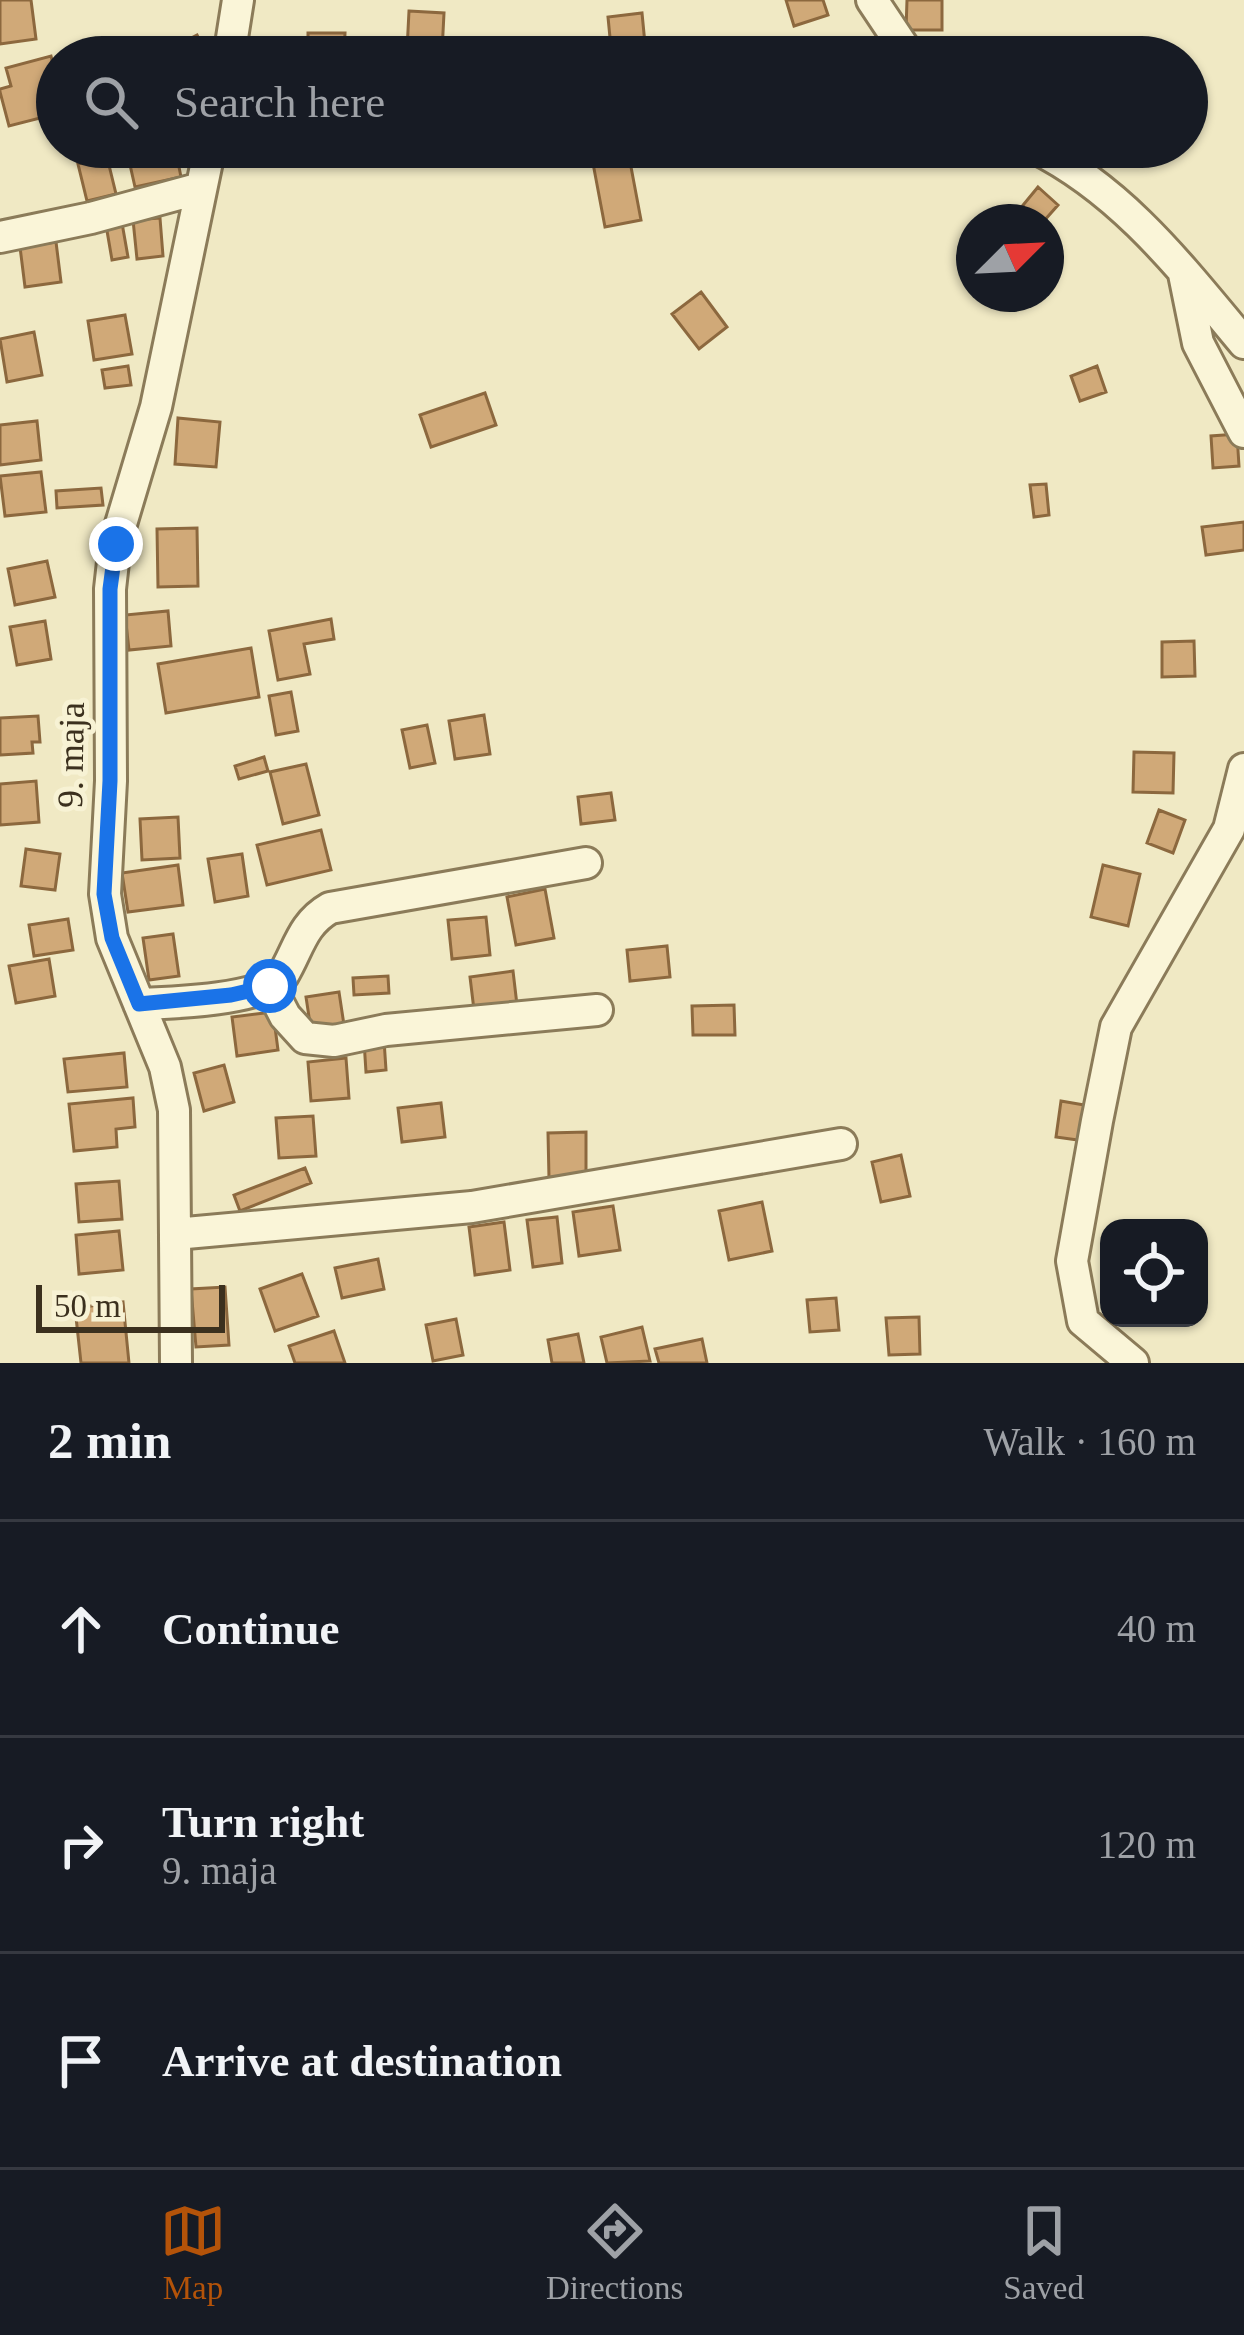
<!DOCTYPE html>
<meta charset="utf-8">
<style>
:root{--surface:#171b24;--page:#242831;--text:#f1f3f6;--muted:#9ea1a6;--line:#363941;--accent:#b45309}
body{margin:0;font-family:"Times New Roman",serif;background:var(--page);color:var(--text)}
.controls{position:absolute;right:36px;bottom:36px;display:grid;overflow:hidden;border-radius:24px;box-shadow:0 3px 9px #0004}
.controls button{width:108px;height:108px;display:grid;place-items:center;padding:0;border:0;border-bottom:3px solid var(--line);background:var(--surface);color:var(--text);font:60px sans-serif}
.compass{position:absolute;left:956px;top:204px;width:108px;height:108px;border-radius:50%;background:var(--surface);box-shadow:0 3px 9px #0004;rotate:66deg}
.scale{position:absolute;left:36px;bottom:30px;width:189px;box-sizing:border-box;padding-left:12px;border:6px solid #3b301e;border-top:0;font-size:33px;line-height:42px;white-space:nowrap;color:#3b301e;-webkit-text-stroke:9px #f7f2d4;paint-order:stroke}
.stop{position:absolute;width:36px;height:36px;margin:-27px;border:9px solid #1a73e8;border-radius:50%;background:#fff}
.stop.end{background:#1a73e8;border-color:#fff;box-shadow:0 3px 12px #0008}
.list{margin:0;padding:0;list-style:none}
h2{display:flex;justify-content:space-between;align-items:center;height:156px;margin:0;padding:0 48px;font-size:51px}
h2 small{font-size:39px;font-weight:400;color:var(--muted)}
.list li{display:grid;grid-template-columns:78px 1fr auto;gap:36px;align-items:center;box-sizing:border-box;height:216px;padding:0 48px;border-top:3px solid var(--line)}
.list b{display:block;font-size:45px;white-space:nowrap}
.list p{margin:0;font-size:39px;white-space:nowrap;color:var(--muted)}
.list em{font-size:39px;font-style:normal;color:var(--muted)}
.icon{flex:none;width:66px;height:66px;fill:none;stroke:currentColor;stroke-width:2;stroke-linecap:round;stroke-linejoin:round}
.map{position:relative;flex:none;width:1244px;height:1363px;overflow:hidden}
.search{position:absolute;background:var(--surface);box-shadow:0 3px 9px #0004;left:36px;right:36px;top:36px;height:132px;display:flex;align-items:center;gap:30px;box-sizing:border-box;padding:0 42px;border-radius:66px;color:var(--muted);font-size:45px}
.sheet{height:804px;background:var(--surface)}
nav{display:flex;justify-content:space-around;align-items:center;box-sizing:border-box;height:168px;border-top:3px solid var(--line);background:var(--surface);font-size:33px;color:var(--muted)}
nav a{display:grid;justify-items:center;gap:6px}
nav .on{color:var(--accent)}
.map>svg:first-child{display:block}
.building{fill:#d0a978;stroke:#8c683e;stroke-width:3}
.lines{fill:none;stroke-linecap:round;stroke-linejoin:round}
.minor-casing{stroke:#8b7b59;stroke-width:36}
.minor{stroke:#faf5d8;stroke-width:30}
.route{stroke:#1a73e8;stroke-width:15}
.labels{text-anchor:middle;stroke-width:10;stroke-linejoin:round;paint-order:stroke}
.street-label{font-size:36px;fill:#3b301e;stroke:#f7f2d4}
</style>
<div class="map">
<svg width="1244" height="1363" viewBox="0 0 1244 1363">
<rect width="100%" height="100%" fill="#f0e9c4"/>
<path class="building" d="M0 0H31L36 39 0 44Z
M786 0H823L828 15 794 26Z
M907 0H942V30H906Z
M409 11 444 13 442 52 407 50Z
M642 13 645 44 611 48 608 17Z
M308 33H345L344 57H308Z
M197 35 208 57H158L153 47 172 38 176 46Z
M51 56 57 80V87L45 91 52 115 9 126 0 92V89L11 86 6 68Z
M126 147H175L181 177 135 187Z
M248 147H284L283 163 247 160Z
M628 151 641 220 605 227 592 158Z
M107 157 116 194 87 201 78 164Z
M1038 187 1058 205 1043 222H1034L1019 210Z
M160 218 163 256 137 259 133 220Z
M122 223 128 257 112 260 106 225Z
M56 242 61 282 25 287 20 247Z
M701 292 727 327 699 349 672 314Z
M125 315 132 354 94 360 88 321Z
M34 332 42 375 7 382 0 339Z
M128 366 131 385 105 388 102 370Z
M1097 366 1106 392 1080 401 1071 376Z
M485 393 496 425 431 447 420 415Z
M178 418 220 422 216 467 175 464Z
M37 421 41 460 0 465V425Z
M1237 434 1239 466 1213 468 1211 436Z
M41 472 46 512 5 516 0 476Z
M1046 484 1049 515 1034 517 1030 485Z
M101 488 103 505 57 508 56 491Z
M1244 522V550L1206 555 1202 527Z
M197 528 198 586 158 587 157 529Z
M47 561 55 597 15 605 8 569Z
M168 611 171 646 129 650 125 615Z
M331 619 334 639 304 644 310 674 278 680 269 631Z
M45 621 51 659 17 665 10 627Z
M1194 641 1195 676 1162 677V642Z
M251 648 259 697 166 713 158 664Z
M291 692 298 731 276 735 269 696Z
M484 715 490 754 455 759 449 721Z
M38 716 40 742H32L33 753 0 755V718Z
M427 725 435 763 410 768 402 730Z
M1134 752 1174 753 1173 793 1133 792Z
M264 757 268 771 239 779 235 766Z
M306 764 319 815 283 824 270 772Z
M36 781 39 822 0 825V784Z
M611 793 615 820 581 824 578 797Z
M1159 810 1185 820 1173 853 1147 843Z
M178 817 180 858 142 860 140 819Z
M321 830 331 870 267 885 257 845Z
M26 849 60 854 55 890 21 886Z
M242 854 248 896 215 902 208 859Z
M178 865 183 905 128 912 122 873Z
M1103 865 1140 874 1128 926 1091 917Z
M545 889 554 938 516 945 507 897Z
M486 917 490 955 452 959 448 920Z
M68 919 73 950 34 956 29 925Z
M173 934 179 976 149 980 143 938Z
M667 946 670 977 630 981 627 950Z
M49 959 55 996 16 1003 9 966Z
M513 971 517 1005 474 1010 470 977Z
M388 976 389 993 354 995 353 978Z
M339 992 344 1025 311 1030 306 997Z
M734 1005 735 1035H693L692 1006Z
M273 1012 278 1050 237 1056 232 1017Z
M384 1040 386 1070 366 1072 364 1041Z
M124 1053 127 1087 68 1092 64 1059Z
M346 1058 349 1098 311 1101 308 1062Z
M224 1065 234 1102 204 1111 194 1073Z
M133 1098 135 1127 116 1129 117 1147 74 1151 69 1104Z
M1061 1101 1090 1106 1085 1141 1056 1137Z
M441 1103 445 1137 402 1142 398 1108Z
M313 1116 316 1156 279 1158 276 1118Z
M586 1132V1177L549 1178 548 1133Z
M901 1155 910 1196 881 1202 872 1162Z
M305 1168 311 1183 240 1211 234 1195Z
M119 1181 122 1219 79 1222 76 1184Z
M762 1202 772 1251 729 1260 719 1211Z
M613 1206 620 1250 579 1256 573 1212Z
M557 1217 562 1263 533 1267 527 1220Z
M504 1222 510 1270 475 1275 469 1227Z
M119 1231 123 1270 79 1274 76 1235Z
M378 1259 384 1289 342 1298 335 1268Z
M302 1274 318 1316 275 1331 260 1289Z
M225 1287 229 1345 196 1347 191 1289Z
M836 1298 839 1330 810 1332 807 1300Z
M123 1302 129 1363H81L75 1308Z
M919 1317 920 1354 889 1355 886 1318Z
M456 1319 463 1355 433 1361 426 1325Z
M642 1327 650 1361 607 1363 601 1337Z
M334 1331 345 1363H295L289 1346Z
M578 1334 584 1363H552L548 1340Z
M702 1339 707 1363H659L655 1349Z"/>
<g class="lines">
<g class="minor-casing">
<path id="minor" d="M872 0 910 57
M229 57 238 0
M1034 147C1123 191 1182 269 1244 343
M0 237 91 218 201 188
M1184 274 1198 343 1244 432
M270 987 285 1016 305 1038 334 1041 386 1030 597 1010
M139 1004C169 1003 267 1000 283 975 299 948 302 924 330 908L586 863
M175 1234 472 1207 841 1144
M176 1363 174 1110 165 1067 112 938 105 894 111 781 110 589 115 544 156 407 210 147
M1133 1363 1083 1321 1072 1261 1097 1121 1116 1027 1229 829 1244 769"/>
</g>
<use href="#minor" class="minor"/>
</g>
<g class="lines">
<path class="route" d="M116 544 110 589V781L104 894 112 938 139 1004 231 995 270 986"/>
</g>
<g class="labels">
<g class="street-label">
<text transform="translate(70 755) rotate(-89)" y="13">9. maja</text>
</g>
</g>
</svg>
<div class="controls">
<button><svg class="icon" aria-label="locate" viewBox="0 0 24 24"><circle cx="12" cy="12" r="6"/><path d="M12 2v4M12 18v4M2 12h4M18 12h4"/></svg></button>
</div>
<svg class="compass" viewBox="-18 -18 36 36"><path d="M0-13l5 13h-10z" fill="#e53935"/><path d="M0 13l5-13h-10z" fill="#9ea1a6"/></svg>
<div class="scale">50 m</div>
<div class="stop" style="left:270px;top:986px"></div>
<div class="stop end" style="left:116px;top:544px"></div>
<div class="search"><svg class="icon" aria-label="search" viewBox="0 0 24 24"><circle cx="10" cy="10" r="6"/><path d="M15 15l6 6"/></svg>Search here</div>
</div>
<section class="sheet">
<h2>2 min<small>Walk · 160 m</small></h2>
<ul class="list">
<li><svg class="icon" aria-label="ahead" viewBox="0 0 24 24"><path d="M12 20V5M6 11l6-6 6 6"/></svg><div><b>Continue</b></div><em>40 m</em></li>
<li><svg class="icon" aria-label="right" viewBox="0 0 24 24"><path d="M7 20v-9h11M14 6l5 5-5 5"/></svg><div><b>Turn right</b><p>9. maja</p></div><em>120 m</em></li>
<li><svg class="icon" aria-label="arrive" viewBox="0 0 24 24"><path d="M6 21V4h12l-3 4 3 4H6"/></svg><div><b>Arrive at destination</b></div></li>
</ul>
</section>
<nav>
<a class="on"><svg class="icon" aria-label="map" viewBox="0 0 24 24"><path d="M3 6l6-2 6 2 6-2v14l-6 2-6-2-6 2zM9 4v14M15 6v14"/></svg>Map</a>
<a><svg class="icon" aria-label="directions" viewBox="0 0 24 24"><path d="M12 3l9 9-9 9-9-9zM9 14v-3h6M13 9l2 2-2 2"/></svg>Directions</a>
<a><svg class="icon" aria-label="saved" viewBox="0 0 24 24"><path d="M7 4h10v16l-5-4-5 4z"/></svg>Saved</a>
</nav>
